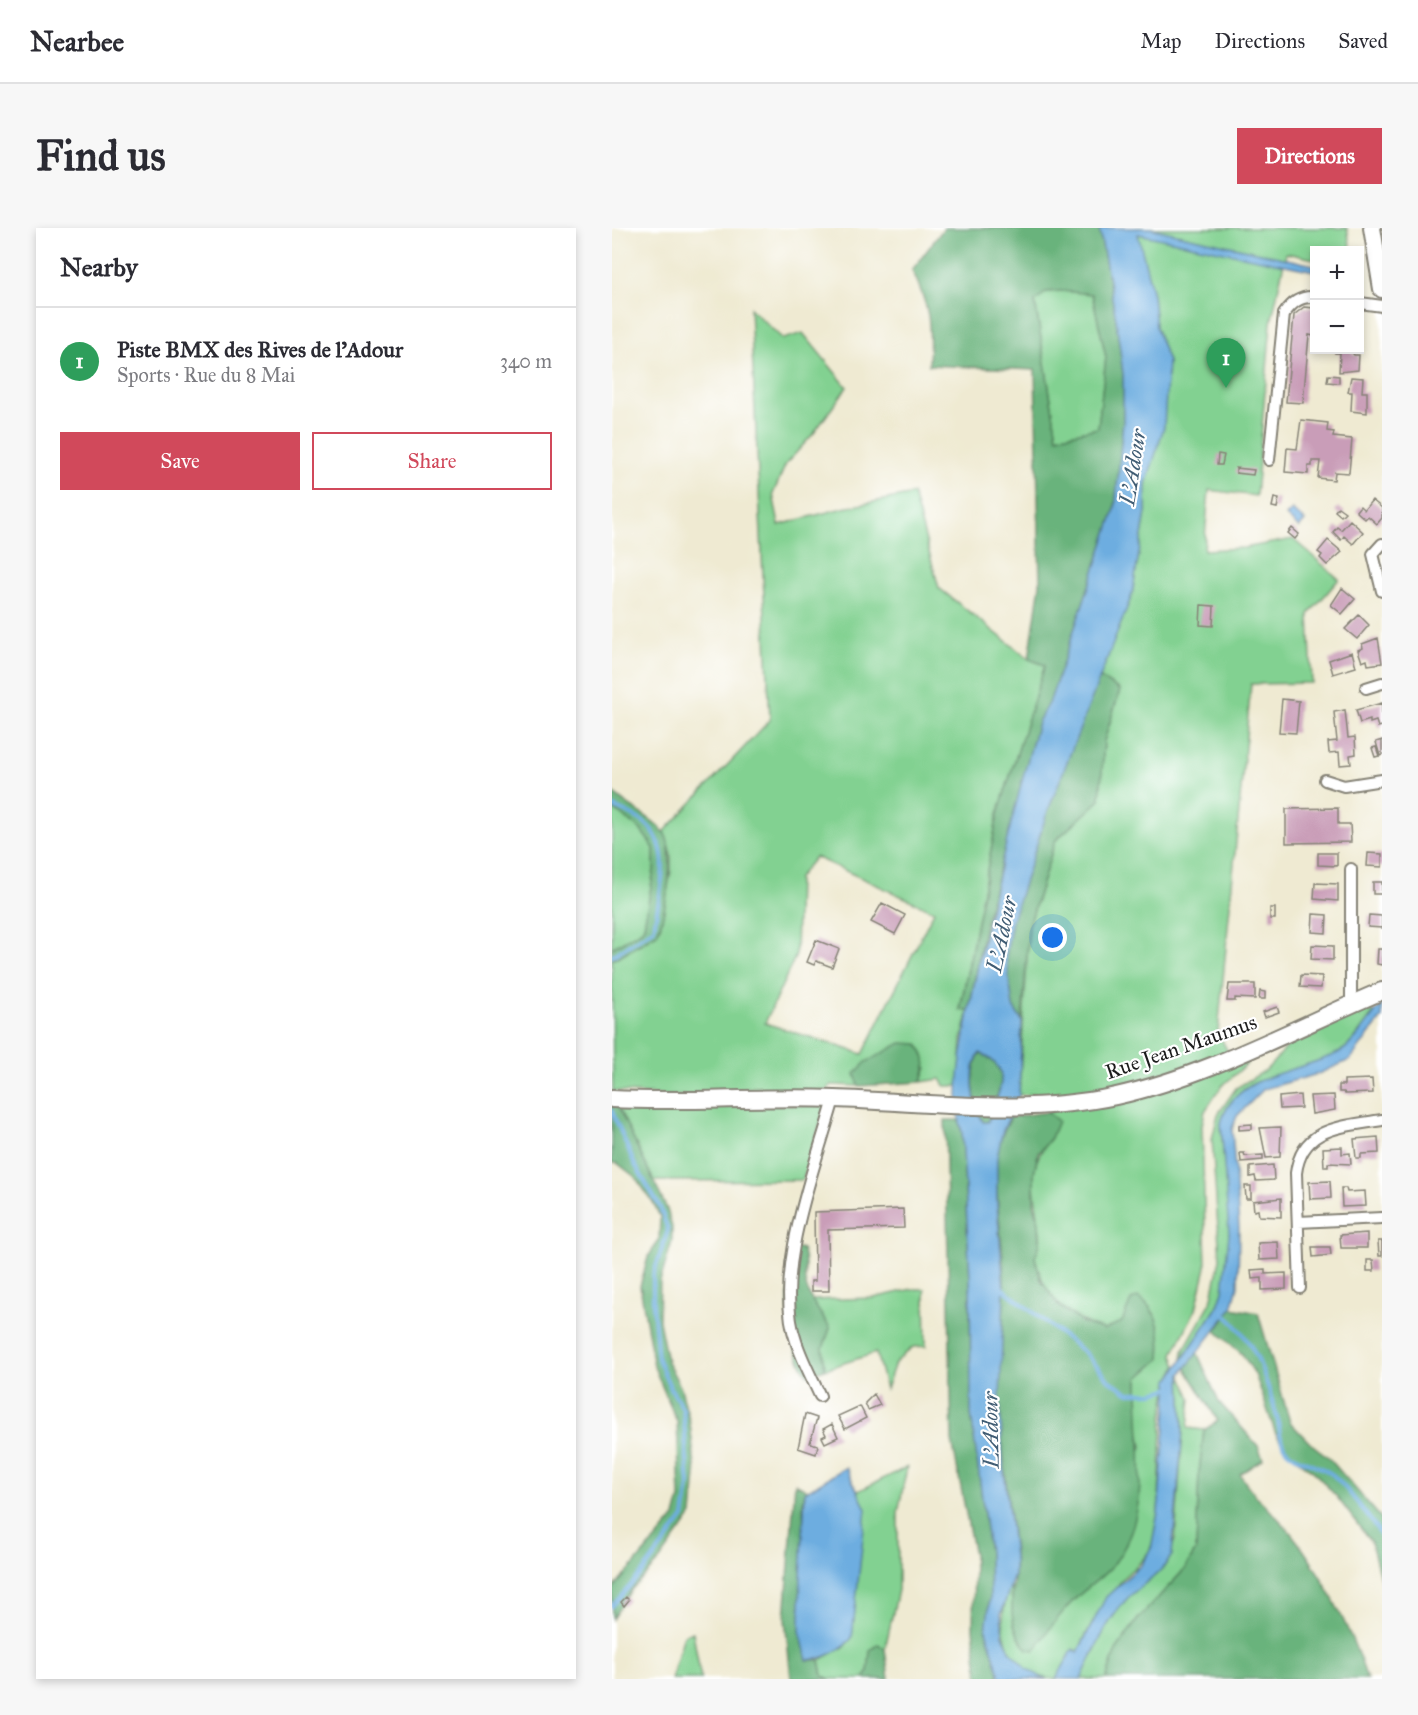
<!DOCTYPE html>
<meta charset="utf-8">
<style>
:root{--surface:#fff;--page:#f7f7f7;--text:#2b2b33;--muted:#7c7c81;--line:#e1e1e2;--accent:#d1495b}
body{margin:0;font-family:"IM FELL Great Primer",serif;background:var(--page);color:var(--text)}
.controls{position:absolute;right:18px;top:18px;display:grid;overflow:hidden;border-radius:0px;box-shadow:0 3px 9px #0003}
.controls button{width:54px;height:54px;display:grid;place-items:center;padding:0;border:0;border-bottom:2px solid var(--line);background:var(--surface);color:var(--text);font:30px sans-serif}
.you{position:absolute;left:441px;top:710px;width:21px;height:21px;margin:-15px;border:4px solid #fff;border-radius:50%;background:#1a73e8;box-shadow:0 0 0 9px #1a73e833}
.badge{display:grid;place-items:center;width:39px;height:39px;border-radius:50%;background:var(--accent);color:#fff;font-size:20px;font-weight:700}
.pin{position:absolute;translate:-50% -50px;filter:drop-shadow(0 2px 3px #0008)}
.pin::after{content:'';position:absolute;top:32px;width:21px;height:18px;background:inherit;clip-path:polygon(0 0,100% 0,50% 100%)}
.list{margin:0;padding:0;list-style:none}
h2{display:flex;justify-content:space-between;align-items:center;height:78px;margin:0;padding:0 24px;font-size:26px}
h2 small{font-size:20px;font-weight:400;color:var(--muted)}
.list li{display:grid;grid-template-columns:39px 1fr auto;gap:18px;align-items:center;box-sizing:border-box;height:108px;padding:0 24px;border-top:2px solid var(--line)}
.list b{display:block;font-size:22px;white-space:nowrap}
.list p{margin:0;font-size:20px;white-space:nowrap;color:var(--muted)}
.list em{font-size:20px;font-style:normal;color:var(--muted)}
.actions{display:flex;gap:12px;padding:18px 24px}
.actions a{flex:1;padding:14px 0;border:2px solid var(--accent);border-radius:0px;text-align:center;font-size:21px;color:var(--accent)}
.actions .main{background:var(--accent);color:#fff}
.map{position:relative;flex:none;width:770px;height:1451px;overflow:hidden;border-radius:0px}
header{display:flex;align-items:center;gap:36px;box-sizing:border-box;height:84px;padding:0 30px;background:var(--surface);border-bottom:2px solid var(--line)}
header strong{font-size:28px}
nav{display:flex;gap:33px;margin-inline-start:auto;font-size:21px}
.intro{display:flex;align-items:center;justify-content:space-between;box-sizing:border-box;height:144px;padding:0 36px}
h1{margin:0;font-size:42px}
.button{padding:15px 27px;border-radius:0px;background:var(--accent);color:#fff;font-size:21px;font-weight:700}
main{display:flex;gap:36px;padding:0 36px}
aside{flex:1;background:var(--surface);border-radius:0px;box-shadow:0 3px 9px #0003}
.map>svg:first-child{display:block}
.green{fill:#82d191;stroke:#4f7656;stroke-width:1.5;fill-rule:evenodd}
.forest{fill:#69b37b;stroke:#42684c;stroke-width:1.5;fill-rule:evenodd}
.water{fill:#6dade0;stroke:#44647e;stroke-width:1.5;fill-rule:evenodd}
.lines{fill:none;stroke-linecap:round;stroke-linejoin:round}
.stream{stroke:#6dade0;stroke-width:4}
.building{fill:#c99db8}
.street-casing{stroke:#868377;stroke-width:14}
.secondary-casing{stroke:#868377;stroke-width:20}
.street{stroke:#fff;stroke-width:10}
.secondary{stroke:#fff;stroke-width:16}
.labels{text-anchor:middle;stroke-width:4.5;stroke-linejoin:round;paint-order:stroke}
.street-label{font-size:21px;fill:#1c1c1c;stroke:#fff}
.water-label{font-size:22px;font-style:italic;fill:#405d74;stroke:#fff}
</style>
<header>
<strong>Nearbee</strong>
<nav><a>Map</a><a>Directions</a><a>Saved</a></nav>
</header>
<div class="intro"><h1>Find us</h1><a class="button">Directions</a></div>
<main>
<aside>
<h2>Nearby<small></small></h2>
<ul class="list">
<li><span class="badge" style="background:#2e9e5b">1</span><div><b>Piste BMX des Rives de l'Adour</b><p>Sports · Rue du 8 Mai</p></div><em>340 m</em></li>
</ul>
<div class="actions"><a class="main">Save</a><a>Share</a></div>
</aside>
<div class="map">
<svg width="770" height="1451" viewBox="0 0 770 1451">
<rect width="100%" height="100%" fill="#fff"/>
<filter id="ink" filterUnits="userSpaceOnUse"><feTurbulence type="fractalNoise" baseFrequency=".0167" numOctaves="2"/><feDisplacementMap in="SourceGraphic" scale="12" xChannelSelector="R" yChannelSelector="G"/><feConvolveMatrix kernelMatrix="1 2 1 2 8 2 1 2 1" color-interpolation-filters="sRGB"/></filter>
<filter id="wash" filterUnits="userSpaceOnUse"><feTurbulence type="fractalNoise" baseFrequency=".008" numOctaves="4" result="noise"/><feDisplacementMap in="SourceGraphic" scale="24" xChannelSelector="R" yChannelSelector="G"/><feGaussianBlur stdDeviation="1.35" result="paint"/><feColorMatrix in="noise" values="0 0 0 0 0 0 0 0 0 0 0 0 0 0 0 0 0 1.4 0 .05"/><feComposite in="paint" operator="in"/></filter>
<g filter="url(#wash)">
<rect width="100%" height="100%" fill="#efead2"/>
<path class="green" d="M525 0H735L739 22H702V31L674 25 659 95 644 268 597 262 592 322 632 320 681 311 727 351 697 386 700 455 639 456 606 804 616 824 509 859 458 865 407 867 417 698 443 613 488 572 492 513 508 462 487 449 520 367 534 284V256L556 134 544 99 541 67 527 20Z
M449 63 480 65 494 129 486 200 445 209 423 73 434 64Z
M138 80 171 111 191 105 235 159 202 205 174 236 161 266 167 297 231 280 301 266 327 360 417 431 433 437 386 586 348 781 357 782 350 812 347 858H333L329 851 309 854 315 840 244 845 247 858 219 857 213 864 57 868 1 863 0 732 34 713 48 700 59 643V626L52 604 158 492ZM203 629 322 683 251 826 153 795 184 727 186 650Z
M0 580 28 601 42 620V642L32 698 29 703 0 720Z
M754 778 762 785C752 795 744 813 732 821 694 848 622 840 609 895 611 944 628 1034 606 1077 596 1096 582 1113 570 1131L571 1123 599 1074 608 1031 600 911 606 886 624 860 654 842 688 805Z
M632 832 635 836 609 859 593 883 590 897 594 1039 584 1081 561 1126 565 1138C542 1169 553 1268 542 1310 536 1334 522 1337 509 1353 493 1375 476 1399 466 1424L461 1422 444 1451C396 1451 380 1396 399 1358L400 1370 423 1422 445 1389 467 1367 530 1219 525 1190 526 1150 548 1131C550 1106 548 1083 526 1069L519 1073 510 1094 492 1102C462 1092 435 1074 427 1042 426 1039 423 1033 423 1029 423 1024 427 1020 428 1016 429 1010 428 1003 427 997 424 961 412 941 439 910L435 884Z
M5 877H214L191 952 42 953Z
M300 1061H313L314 1118 301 1119 283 1135 274 1161 264 1125 213 1141 211 1120 218 1100 199 1072 262 1070Z
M569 1146 579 1170 576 1200 592 1202 587 1245 584 1322 573 1341 526 1391 504 1422 494 1451H469L495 1397 514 1371 552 1339 563 1312 571 1202Z
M295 1239 286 1285V1362L273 1421 266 1416 258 1423 256 1445 252 1451H218L211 1448 208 1432 232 1419 240 1409 253 1281 244 1264Z
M81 1404 89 1451H59L72 1407Z"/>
<path class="forest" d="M332 0H487L504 91 511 146V193L503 281 439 470 426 494 373 696 357 782H348L386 586 433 437 417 431 428 356 423 142 317 137C319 95 318 80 300 42ZM449 63 480 66 494 129 486 200 445 209 423 74 434 64Z
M487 449 508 462 492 513 488 572 443 613 417 698 410 793 401 779 394 728 400 692 434 588Z
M0 563C14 580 37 586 51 603 65 620 54 687 45 706L0 732V720L29 703 32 698 42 642V620L28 601 0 580Z
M289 815 306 816C315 830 316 838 309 854L247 858 243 846 254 834Z
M368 825C404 842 385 863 376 894H371C361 875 357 845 368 825Z
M0 877H5L55 981 60 999V1014L48 1054 47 1093 55 1133 69 1160 78 1195 84 1247 80 1287 48 1332 20 1361 0 1391V1362L63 1289 68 1270 65 1194 42 1139 28 1058 36 1029 47 1012 48 989 41 974 23 949 5 935H0Z
M435 884 446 893 439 910 426 925 422 946V975L427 995 428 1016 423 1029 429 1052 447 1078 471 1095 492 1102 510 1094 519 1072 526 1069C548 1083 550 1106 548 1131L526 1150C525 1211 542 1285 501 1337 491 1349 477 1358 466 1368 449 1384 436 1402 423 1422L415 1421C388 1387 406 1362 402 1325 397 1274 389 1223 388 1171 387 1135 392 1099 392 1062 393 1018 382 975 385 931 386 915 391 902 399 889Z
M333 892H347L350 905 358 1050 359 1185 377 1324 378 1370 374 1402 387 1445 385 1451H367L361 1401 362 1327 340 1213Z
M178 1018 190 1021C195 1032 192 1041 193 1053 196 1071 209 1085 218 1100L211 1120 213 1141 195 1147C171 1106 175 1063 178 1018Z
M620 1080 646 1085 678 1194 697 1214 716 1229 770 1291V1357L759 1314 725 1269 702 1244 674 1222 663 1204 643 1146 630 1126 604 1103Z
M585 1124 607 1174 646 1218 651 1231 628 1246C640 1267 657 1280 673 1298 706 1336 740 1403 755 1451H494L504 1422 526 1391 573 1341 584 1322 587 1245 592 1202 606 1193 573 1139Z
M183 1255 196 1262 193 1264 191 1275 195 1432H208L211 1448 218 1451H179L173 1391Z
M266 1416 273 1421 277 1451H252L256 1445 258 1423Z"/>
<path class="water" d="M487 0H538L702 37V43L526 6 541 67 544 99 556 134 552 199 534 256V284L520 367 434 588 400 692 394 728 401 779 410 793 407 867 390 905 385 930V976L392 1061 388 1170 391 1233 402 1328V1347L389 1386 391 1407 399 1424 415 1441 433 1451H389L374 1402 378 1370 377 1324 359 1185 358 1050 350 905C340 864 351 819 358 778 376 682 400 588 426 494L439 470 503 281 511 193V146L504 91ZM368 825C404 842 385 864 376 894H371C361 876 356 843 368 825Z
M680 282 693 293 687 300 674 288Z
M770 776V790L738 832 706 846 652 861 625 888 620 901 627 999 626 1058 620 1080 569 1146 571 1202 560 1327C546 1351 529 1355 513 1373 493 1395 482 1424 469 1451H444L461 1421 466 1424 494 1369 529 1337 539 1321 546 1284 557 1152 606 1078 611 1063 617 1006 609 895C622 843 692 845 731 822 743 815 759 788 770 776Z
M234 1239 254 1281 240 1410C228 1423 213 1431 195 1432L188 1403V1368L193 1264Z"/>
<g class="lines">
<path class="stream" d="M0 578C10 583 24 588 33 595 64 622 46 667 42 701L0 728
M390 1060 472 1124 497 1152 517 1165H541L560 1160
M611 1085C645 1113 653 1148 665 1189 668 1200 667 1211 673 1220 683 1233 708 1236 721 1247 734 1259 761 1294 770 1309
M0 1378 34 1340 72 1289 77 1257 71 1181 58 1159 46 1131 41 1077V1048L56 1002 48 979 22 935 0 883"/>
</g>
<g id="blocks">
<path class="building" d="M692 79 702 80V108L697 107 691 175 674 174 682 87Z
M723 122H738L742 127H747L746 142 727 144 728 125H723Z
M716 147 727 148V155L715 154Z
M739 149 751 150 750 164H755V185L739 183 740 164H736Z
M689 192 716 195 715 203 722 204 721 209 740 211 737 245 723 244 722 252 706 250 708 233H700V238H696V246L673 244 675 220 685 221Z
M606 226 612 227 610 237H605Z
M624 240 642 242 641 247 624 245Z
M662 270 667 271 665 280 660 279Z
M760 272 770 280V290L765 296 756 288 753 291 744 283 748 278 752 282Z
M726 279 733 284 729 288 723 283Z
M738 292 751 304 741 316 732 308 729 312 721 304 725 299 729 302Z
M680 300 687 306 683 311 676 305Z
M716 312 730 324 715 337 708 330 710 327 706 324Z
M730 360 743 371 730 386 719 377Z
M589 377 602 378 601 398 588 397Z
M747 387 757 397 745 411 733 401Z
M766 410 770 435 756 437 755 432 750 434 746 422 751 420 750 416Z
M740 424 744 439 721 446 717 432Z
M670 471 687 473 684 505 667 504Z
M770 475V498L766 499 764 493 758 495V492L748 495 744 482Z
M733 482 736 510 743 509 744 526 738 527 739 536 728 537 727 524 717 525 716 514 725 513 722 484Z
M770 512V527L768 528 764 514Z
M764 519 767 528 763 529 760 520Z
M726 580V596H738L739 614 674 615V581Z
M706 625H725V638L706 637Z
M756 625 770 626V639L755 638Z
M761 654H770V666H761Z
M703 655 726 656V673L702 671Z
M270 675 293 687 283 706 259 694Z
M658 680H663V691H658Z
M701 686 715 687 714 705 700 704Z
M757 687 770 688V700L756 699Z
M204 712 227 721 220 739 204 733 202 737 195 734Z
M700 717 721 718V732L699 731Z
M766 721H770V737L765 736Z
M689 747 710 748 709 760 688 759Z
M617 756H643V771L623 770V773H615Z
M648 763 653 764V771H647Z
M665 779 667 784 653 789 651 784Z
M760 851 761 865 733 866 732 864H727V857H732V852Z
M688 867 689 880 668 881 667 869Z
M722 867 723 882 700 886 698 868Z
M640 896V901L627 902V897Z
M669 899 668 929 654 930 648 900Z
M766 909 767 925 749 926V930H744L742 911Z
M730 919V926L738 925 739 936 716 935V939H712L711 920Z
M628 925H632L633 928 651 927V932L629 934Z
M661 937 662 952 644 953 643 948 638 949V939Z
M718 953 719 970 698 971 697 954Z
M633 958H639V971H634Z
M729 960H734L735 964 753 963 754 978 730 979Z
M669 970V989L647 988 646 982 642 983 641 973Z
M291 981 292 1000 216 1002 217 1063H199V1053H203L202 984Z
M755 1005V1020H729L728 1007Z
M766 1013H770V1028H767Z
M666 1014 667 1031 647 1032 646 1015Z
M700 1019H718L719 1027 701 1029Z
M755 1032H761L762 1043H755Z
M653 1041V1046L674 1045V1061L650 1062V1050L640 1051 639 1042Z
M262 1166 268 1177 256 1182 253 1175Z
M248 1178 254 1190 233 1201 226 1188Z
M193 1186 205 1190 198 1215 206 1217 204 1226 186 1220Z
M220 1196 226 1209 213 1215 210 1209 214 1207 211 1201Z
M14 1369 17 1372 12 1378 9 1374Z"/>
</g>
</g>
<g filter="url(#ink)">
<use href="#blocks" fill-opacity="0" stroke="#868377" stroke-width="1.5"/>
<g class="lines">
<g class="street-casing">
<path id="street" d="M748 75 770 78
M657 232 672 86C680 75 688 68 702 69
M770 316 761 326 770 363
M754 460 770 455
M713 552 732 558 770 552
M739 776V641
M686 994 770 990
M688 1060 684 945C690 898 731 899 770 892
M208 1168C200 1150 190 1132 184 1113 160 1046 204 937 222 871"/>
</g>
<g class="secondary-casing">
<path id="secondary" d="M760 0 770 61
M0 871C74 875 149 868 223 871 316 874 411 888 504 868 596 848 684 799 770 763"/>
</g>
<use href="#street" class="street"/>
<use href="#secondary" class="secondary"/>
</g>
</g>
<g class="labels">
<g class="street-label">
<text transform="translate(569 819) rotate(-19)" y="7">Rue Jean Maumus</text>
</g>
<g class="water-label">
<text transform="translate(520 239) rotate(-81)" y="8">L'Adour</text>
<text transform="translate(389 706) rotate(-78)" y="8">L'Adour</text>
<text transform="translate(378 1202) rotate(-91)" y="8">L'Adour</text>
</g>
</g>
</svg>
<div class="controls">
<button>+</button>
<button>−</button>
</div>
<div class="you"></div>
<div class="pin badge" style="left:614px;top:160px;background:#2e9e5b">1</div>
</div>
</main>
